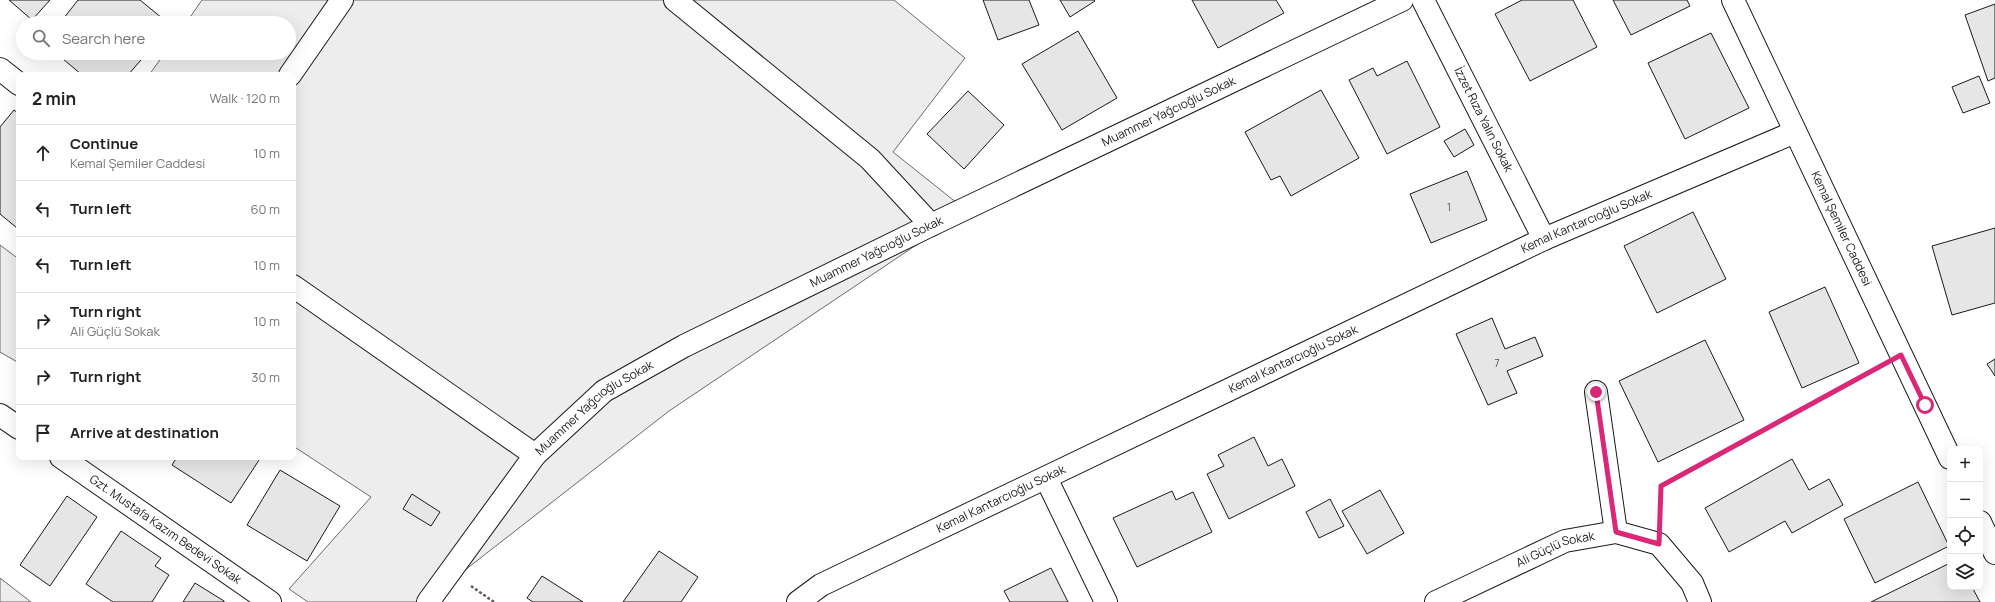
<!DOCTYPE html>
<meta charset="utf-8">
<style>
:root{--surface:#fff;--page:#f6f6f6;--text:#222;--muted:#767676;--line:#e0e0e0}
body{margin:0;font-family:Manrope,sans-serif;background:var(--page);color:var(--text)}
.controls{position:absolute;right:12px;bottom:12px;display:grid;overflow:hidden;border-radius:8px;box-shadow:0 4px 16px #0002}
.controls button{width:36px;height:36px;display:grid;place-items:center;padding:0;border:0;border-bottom:1px solid var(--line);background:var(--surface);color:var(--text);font:20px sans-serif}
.stop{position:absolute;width:12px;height:12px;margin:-9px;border:3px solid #db2777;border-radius:50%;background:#fff}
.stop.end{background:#db2777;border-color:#fff;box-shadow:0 1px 4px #0008}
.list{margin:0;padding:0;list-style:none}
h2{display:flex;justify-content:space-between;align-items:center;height:52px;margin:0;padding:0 16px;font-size:17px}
h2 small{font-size:13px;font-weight:400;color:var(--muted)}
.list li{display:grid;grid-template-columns:26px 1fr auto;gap:12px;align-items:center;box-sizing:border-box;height:56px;padding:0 16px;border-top:1px solid var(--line)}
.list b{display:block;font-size:15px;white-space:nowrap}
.list p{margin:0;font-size:13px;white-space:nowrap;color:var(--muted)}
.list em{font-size:13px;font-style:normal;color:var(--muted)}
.icon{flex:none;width:22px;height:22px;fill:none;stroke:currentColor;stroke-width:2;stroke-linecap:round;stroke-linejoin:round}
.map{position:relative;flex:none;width:1995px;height:602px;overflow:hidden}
.search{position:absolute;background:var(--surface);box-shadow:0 4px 16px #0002;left:16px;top:16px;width:280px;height:44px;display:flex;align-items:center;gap:10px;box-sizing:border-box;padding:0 14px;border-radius:22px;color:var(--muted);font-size:15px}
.panel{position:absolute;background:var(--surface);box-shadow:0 4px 16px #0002;left:16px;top:72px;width:280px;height:388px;border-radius:8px}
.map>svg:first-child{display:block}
.built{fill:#ededed;stroke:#6a6a6a}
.building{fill:#e6e6e6;stroke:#1a1a1a}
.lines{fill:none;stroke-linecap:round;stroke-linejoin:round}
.minor-casing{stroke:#1a1a1a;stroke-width:24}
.major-casing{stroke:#1a1a1a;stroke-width:24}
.path{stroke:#5f5f5f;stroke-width:2.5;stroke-dasharray:3 2;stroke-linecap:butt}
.minor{stroke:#fff;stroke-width:22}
.major{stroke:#fff;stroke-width:22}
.route{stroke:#db2777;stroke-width:5}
.labels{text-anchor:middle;stroke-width:3;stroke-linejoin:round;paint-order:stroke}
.number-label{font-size:10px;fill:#4d4d4d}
.street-label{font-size:12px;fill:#1a1a1a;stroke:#fff}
</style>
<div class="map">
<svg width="1995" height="602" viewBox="0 0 1995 602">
<rect width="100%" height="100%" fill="#fff"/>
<path class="built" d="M202 0H894L965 58 893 152 967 211 669 411 424 602H308L289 589 371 497 293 446V75H149L165 53H289V23H186Z
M0 245 16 257 19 254V363L0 352Z
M0 578 31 602H0Z"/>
<path class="building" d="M9 0H50L32 20Z
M78 0H140L168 23H60Z
M983 0H1029L1039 25 998 40Z
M1060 0H1094L1095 1 1070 17Z
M1192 0H1276L1284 13 1218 48Z
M1522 0H1573L1597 47 1530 81 1495 14Z
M1613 0H1687L1690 6 1631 35Z
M1995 4V78L1988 81 1965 15Z
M1078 31 1117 98 1062 130 1022 64Z
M1711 33 1749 108 1685 139 1648 63Z
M56 53H147L128 75H82Z
M1407 61 1440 127 1387 154 1349 80 1373 68 1377 76Z
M1979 76 1990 103 1963 113 1952 87Z
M1321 90 1359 158 1291 196 1280 176 1271 180 1245 132Z
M968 91 1004 125 964 169 927 134Z
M14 110 19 114V226L17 228 0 214V127Z
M1465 129 1474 145 1454 157 1444 141Z
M1467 171 1487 220 1431 243 1410 194Z
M1693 212 1726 279 1657 313 1624 246Z
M1995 228V303L1952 315 1932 246Z
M1825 287 1859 363 1802 388 1769 312Z
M1492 318 1505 349 1535 337 1543 356 1507 371 1517 393 1488 405 1456 334Z
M1705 340 1744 420 1658 462 1619 381Z
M1995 359V376L1987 364Z
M1254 437 1268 466 1282 459 1295 486 1229 519 1207 474 1224 466 1218 455Z
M177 457H261L231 503 172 465Z
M1792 459 1809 490 1829 479 1843 505 1792 533 1785 521 1729 552 1705 508Z
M280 470 340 506 307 561 247 525Z
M1918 482 1949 546 1875 583 1844 519Z
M1380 490 1404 533 1367 554 1342 511Z
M1172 491 1176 500 1193 492 1212 532 1137 567 1113 518Z
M412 494 440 512 431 526 403 509Z
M67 496 97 517 50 586 20 565Z
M1330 499 1344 526 1319 538 1306 512Z
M121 531 161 558 155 566 169 575 152 602H113L86 584Z
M659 551 698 577 681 602H623Z
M1950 563V587H1972L1980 602H1871Z
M1051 568 1068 602H1010L1004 591Z
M542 576 583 602H533L527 598Z
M195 583 224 601V602H183Z"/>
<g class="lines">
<g class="minor-casing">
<g id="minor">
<path d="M675 0 870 159 931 225"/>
<path id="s1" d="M1423 0 1544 239"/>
<path d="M0 69 19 84"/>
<path d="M290 75 342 0"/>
<path d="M293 286 535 455"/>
<path d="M1596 392 1616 532"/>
<path d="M0 415 19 428"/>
<path id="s2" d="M61 457 270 602"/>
<path d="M1046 478 1106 602"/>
<path id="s3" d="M428 602 535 455 604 391 684 346 931 225 1402 0"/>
<path id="s4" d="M798 602 821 585 1544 239 1795 132"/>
<path id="s5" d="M1436 602 1565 541 1616 532 1659 544 1692 583 1700 602"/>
</g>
</g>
<g class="major-casing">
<g id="major">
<path id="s6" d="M1733 0 1950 458"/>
<path d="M1980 522 1995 553"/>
</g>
</g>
<path class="path" d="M1660 518 1661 486 1878 367
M471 586 494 602"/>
<use href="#minor" class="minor"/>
<use href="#major" class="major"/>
</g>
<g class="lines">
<path class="route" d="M1596 392 1616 532 1659 544 1661 486 1901 355 1925 405"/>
</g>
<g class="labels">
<g class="number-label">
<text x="1449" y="211">1</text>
<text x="1497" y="367">7</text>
</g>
<g class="street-label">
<text dy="4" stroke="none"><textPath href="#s3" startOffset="906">Muammer Yağcıoğlu Sokak</textPath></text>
<text dy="4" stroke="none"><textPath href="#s1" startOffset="134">İzzet Rıza Yalın Sokak</textPath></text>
<text dy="4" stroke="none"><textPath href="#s4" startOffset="876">Kemal Kantarcıoğlu Sokak</textPath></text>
<text dy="4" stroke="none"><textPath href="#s6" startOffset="253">Kemal Şemiler Caddesi</textPath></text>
<text dy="4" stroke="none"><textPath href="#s3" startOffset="582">Muammer Yağcıoğlu Sokak</textPath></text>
<text dy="4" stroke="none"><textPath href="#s4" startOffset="552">Kemal Kantarcıoğlu Sokak</textPath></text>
<text dy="4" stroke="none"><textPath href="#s3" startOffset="258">Muammer Yağcıoğlu Sokak</textPath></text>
<text dy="4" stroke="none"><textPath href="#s4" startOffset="228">Kemal Kantarcıoğlu Sokak</textPath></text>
<text dy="4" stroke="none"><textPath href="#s2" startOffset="127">Gzt. Mustafa Kazım Bedevi Sokak</textPath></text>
<text dy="4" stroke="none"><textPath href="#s5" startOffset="131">Ali Güçlü Sokak</textPath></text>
</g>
</g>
</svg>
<div class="controls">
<button>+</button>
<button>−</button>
<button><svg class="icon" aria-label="locate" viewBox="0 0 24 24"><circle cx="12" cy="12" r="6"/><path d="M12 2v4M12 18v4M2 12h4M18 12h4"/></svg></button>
<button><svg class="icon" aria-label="layers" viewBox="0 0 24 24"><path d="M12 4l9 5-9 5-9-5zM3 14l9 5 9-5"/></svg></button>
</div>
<div class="stop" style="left:1925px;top:405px"></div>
<div class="stop end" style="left:1596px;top:392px"></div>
<div class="search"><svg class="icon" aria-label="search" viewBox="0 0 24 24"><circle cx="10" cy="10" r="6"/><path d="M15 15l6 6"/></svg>Search here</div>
<section class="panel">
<h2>2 min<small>Walk · 120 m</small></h2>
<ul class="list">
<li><svg class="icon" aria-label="ahead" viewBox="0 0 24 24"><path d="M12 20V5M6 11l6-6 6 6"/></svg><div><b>Continue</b><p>Kemal Şemiler Caddesi</p></div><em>10 m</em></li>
<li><svg class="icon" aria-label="left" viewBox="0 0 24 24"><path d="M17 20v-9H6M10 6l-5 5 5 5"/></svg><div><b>Turn left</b></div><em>60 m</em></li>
<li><svg class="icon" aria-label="left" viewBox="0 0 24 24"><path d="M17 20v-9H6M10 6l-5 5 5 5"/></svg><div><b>Turn left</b></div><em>10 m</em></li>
<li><svg class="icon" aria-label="right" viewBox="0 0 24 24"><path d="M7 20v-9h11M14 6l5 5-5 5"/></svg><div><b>Turn right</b><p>Ali Güçlü Sokak</p></div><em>10 m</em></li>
<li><svg class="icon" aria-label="right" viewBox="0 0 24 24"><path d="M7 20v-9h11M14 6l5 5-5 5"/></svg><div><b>Turn right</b></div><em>30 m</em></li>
<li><svg class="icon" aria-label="arrive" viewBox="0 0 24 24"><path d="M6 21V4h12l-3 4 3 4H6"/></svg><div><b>Arrive at destination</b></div></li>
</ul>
</section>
</div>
